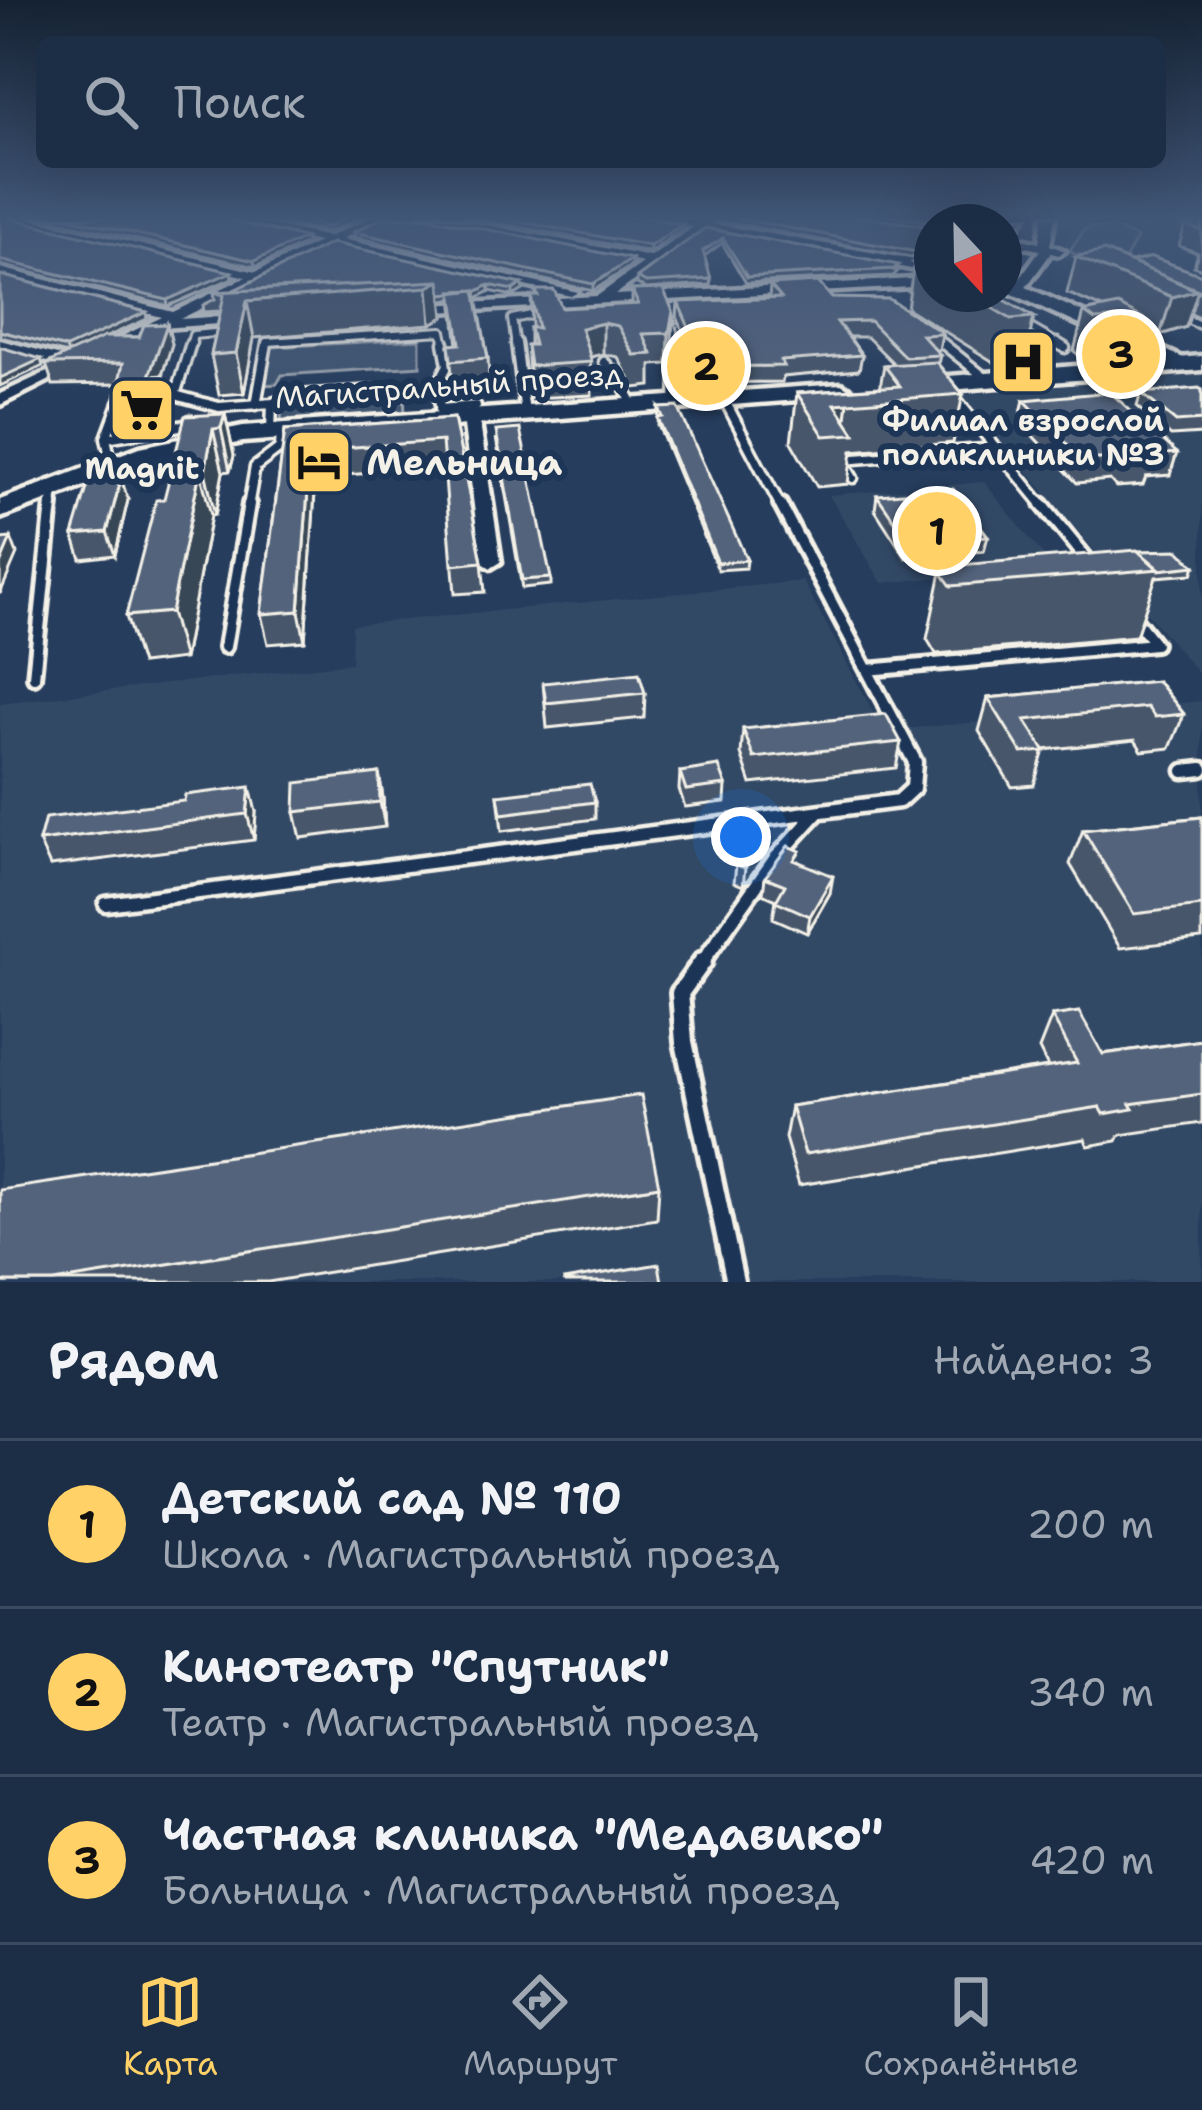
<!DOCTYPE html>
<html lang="ru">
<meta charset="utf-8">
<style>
:root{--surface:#1c2e46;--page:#293a51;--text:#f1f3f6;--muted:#a0a8b3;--line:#3a4a5f;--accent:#ffd166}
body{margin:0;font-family:"Shantell Sans",sans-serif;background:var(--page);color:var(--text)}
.compass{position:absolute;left:914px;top:204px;width:108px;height:108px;border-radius:50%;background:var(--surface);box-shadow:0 12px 48px #0002;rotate:158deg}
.you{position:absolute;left:741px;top:837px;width:42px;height:42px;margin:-30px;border:9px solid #fff;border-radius:50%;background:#1a73e8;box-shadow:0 0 0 18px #1a73e833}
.badge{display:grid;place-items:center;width:78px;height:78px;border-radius:50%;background:var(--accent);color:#111;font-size:39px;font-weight:700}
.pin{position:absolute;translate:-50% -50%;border:6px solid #fff;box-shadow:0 3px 12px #0006}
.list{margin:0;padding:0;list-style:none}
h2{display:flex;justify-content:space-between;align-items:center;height:156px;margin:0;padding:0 48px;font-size:51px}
h2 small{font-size:39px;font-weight:400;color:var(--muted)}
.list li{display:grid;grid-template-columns:78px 1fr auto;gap:36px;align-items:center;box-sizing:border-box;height:168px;padding:0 48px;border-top:3px solid var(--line)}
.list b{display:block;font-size:45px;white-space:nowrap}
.list p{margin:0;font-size:39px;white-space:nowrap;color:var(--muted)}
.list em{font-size:39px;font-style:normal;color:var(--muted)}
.icon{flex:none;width:66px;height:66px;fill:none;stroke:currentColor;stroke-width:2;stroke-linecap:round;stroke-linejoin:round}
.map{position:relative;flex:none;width:1202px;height:1282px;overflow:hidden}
.search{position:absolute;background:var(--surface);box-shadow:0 12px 48px #0002;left:36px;right:36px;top:36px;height:132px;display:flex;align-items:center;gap:30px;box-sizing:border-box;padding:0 42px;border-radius:18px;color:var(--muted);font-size:45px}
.sheet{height:660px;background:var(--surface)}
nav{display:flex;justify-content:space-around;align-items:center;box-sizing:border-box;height:168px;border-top:3px solid var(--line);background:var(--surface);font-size:33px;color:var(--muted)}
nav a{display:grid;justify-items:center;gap:6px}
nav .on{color:var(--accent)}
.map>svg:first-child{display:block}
.built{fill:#334966}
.green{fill:#40546f;stroke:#9aa2ac;stroke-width:3}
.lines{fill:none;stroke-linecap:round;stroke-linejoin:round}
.lane-far4-casing{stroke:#f4f1e8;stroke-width:12}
.lane-far3-casing{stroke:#f4f1e8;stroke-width:15}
.lane-far2-casing{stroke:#f4f1e8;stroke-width:20}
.lane-far1-casing{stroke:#f4f1e8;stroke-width:21}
.lane-casing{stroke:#f4f1e8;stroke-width:26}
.street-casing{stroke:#f4f1e8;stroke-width:9}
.secondary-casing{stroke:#f4f1e8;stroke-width:9}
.primary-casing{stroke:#f4f1e8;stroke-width:9}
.lane-far4{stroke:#1d3557;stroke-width:6}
.lane-far3{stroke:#1d3557;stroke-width:8}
.lane-far2{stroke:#1d3557;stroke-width:10}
.lane-far1{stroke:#1d3557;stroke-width:12}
.lane{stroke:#1d3557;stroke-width:16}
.street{fill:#1d3557;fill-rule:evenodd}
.secondary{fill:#1d3557;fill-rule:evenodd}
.primary{fill:#1d3557;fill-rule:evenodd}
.wall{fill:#47566a;stroke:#f4f1e8;stroke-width:3}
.shaded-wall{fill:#394656;stroke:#f4f1e8;stroke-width:3}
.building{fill:#52647b;stroke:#f4f1e8;stroke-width:3}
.labels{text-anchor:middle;stroke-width:12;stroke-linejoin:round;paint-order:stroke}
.far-street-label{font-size:30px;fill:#f4f1e8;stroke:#1d3557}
.far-poi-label{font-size:30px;font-weight:bold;fill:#f4f1e8;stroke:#1d3557}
.poi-label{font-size:36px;font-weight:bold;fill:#f4f1e8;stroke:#1d3557;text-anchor:start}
</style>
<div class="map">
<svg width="1202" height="1282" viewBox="0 0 1202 1282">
<rect width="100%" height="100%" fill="#263d5d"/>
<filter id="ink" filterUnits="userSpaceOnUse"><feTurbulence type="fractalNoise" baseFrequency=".00833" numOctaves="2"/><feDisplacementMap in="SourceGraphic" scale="24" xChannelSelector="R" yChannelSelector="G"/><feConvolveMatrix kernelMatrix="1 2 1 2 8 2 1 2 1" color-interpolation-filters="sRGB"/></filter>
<g filter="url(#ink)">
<path class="built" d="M1167 223H1202V285L1067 259 1061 246 1076 225 1168 226Z
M1202 374V678L963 395Z
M984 482 1053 567 882 583 829 495Z
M803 581 883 731 1202 701V1282H0V703L351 663 352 625Z"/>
<path class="green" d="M1092 227 1115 228 1137 238 1125 260 1074 254 1070 250 1085 229Z
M420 339V366L282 375 277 384 262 385 272 347Z
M404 394 405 414 281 422 282 403Z"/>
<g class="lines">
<g class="lane-far4-casing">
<path id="lane-far4" d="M1183 217H1202
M668 314 677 346
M1177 315 1202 326
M1022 323 1062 346
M930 334 945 346
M190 346 193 335 215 333
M266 346 267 342 442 331 445 346
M516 346 512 319 546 312"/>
</g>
<g class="lane-far3-casing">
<path id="lane-far3" d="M191 343 175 395 219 407 272 403 271 431
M516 343 525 413
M942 343 988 380
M1057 343 1065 348
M604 362 618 376 634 406
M437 386 448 365 444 343
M953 395 1044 507
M724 399 781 507
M272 403 298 395 437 386 442 419
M675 403 677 343
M256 405 267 343
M440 409 476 406
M106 438 186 425 190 420
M112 466 106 438 119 403
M853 478 842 460 996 448
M52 507 54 488
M248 507 255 467 280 448 281 430"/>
</g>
<g class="lane-far2-casing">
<path id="lane-far2" d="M780 504 867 670 1155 644 1131 614
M1042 504 1089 562
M225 647 249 504
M867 670 888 710
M34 677 52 504"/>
</g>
<g class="lane-far1-casing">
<path id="lane-far1" d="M1184 771 1202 769
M106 904 899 801 913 788 915 762 886 707
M701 964 775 859 818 812"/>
</g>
<g class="lane-casing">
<path id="lane" d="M703 961 680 993 684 1042 735 1282"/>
</g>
<g class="street-casing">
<path id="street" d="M4 217H23L256 272 319 242 215 217H234L329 237 371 217H384L342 239 578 292 571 296 332 244 180 319 242 315 247 316V322L161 328 109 352 104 351V345L162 317 0 276V268L173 312 246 277Z
M422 217H444L651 257 708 217H720L615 295 932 278V286L417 313 410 309 412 306 597 296 643 263Z
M861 217H887L932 224V230Z
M1043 217H1055L1050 245 1065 251 1059 255 1051 253 1024 290H1014L1013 287 1040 250 1004 243V235L1039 243Z
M0 340 80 361 82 364 0 405V394L60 366 0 348Z
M471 412 479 417 501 562 491 568 481 562 463 417Z"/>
</g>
<g class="secondary-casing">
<path id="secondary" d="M642 217H675L932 263V273Z
M1004 277 1192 362 1196 366 1178 370 1004 290Z"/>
</g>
<g class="primary-casing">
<path id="primary" d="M1202 356V370L911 393 899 386 911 379Z
M841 384 853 391 850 396 243 442 156 459 0 518V500L140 447 243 426Z"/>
</g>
<use href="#lane-far4" class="lane-far4"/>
<use href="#lane-far3" class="lane-far3"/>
<use href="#lane-far2" class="lane-far2"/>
<use href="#lane-far1" class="lane-far1"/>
<use href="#lane" class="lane"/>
<use href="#street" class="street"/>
<use href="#secondary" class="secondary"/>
<use href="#primary" class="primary"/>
</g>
<path class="wall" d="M0 217 232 278 168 306 0 265Z
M41 217H217L305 238 306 243 255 267Z
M254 217H361L328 232Z
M466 217H646L683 224 682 229 650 252Z
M721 217H867L932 227V294H994L1034 317 1023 365 1000 366 907 308 914 263 931 261 722 221Z
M914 217H1029L1017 233 1004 232V222H933V220Z
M1202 221V269L1194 266 1198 253 1179 246 1185 225Z
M705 228 898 271 893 276 746 283 722 243 704 256 711 279 710 285 646 289 637 284V278Z
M354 232 632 265 593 291 355 237Z
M332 243 523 290 513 296 490 291 477 298 488 358 490 392 454 394 449 345H458L452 299 442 300 444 317 431 324 254 338 244 393 219 395 211 355 219 318 218 311 204 312 203 305 215 299 214 292 232 291Z
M1076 257 1131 262 1202 275V319L1191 314 1186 327 1160 335 1139 325 1129 357 1084 360 1074 351 1084 312 1102 308 1067 293Z
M0 275 146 312 147 319 106 337H139L167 324 172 344 162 375 169 400 163 420 120 424 114 403 118 384 53 385 46 364 67 354 0 337Z
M770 285 832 298 942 334 939 350H935L940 355 938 364 963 394 953 443 852 451 848 484 817 487 791 442 797 393 880 387 884 365 894 364 867 337H849L862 355 859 370 783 377 782 382 695 383 685 363 687 340 677 317 678 302 769 299Z
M663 289 672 342 668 364 651 365V386L634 388 618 357 603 354 590 357 592 395 531 398 527 345H530V328H532L531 296H536V290L562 308 632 304V290Z
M1202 390V434L1171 436 1137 406 1141 393Z
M1024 400 1177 453 1170 475 1146 477 1143 485 1116 487 1110 480 1077 483 1019 421Z
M659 408 747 560 746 568 718 570 658 425Z
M225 414 234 456 230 471 223 472 215 515H211L184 659 141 664 126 616 164 499Z
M454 418 482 562 485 592 455 594 445 468 316 477 305 641 268 644 261 614 285 430Z
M496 438 551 578V585L522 588Z
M877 495 988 536 984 551 906 558 875 510Z
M128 500 115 555 81 559 73 535Z
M948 566H1195L1192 574 1156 577 1136 636 936 654 927 639 941 572 947 571Z
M1157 681 1184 714 1170 748 1142 751 1135 740 1044 750 1034 785 1012 787 979 731 988 698Z
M543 683 645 693 644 718 547 728Z
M743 729 901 742 896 768 751 784 741 754Z
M680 772 726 785 725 802 685 807 679 789Z
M379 773 383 798 385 827 301 838 295 812Z
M498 795 595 802V819L502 831Z
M256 812 254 840 50 866 39 841Z
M1202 817V939L1120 948 1070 864 1083 830Z
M765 855 743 886 734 882 736 865Z
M798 861 830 893 807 933 773 918 776 900 763 894 765 877Z
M1052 1016 1103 1054 1202 1040V1123L1120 1135 1117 1141 1088 1146 1085 1139 799 1185 785 1138 791 1106 1048 1067 1039 1049Z
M659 1186 657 1219 268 1282H0Z"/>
<path class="shaded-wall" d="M349 217H361L328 232V227Z
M683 224 682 229 650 252V246Z
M305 238 306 243 255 267 254 261Z
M723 238 722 243 703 257V251Z
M632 259V265L593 291V284Z
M231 272 232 278 168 306 167 300Z
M440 281 444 317 431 324 428 287Z
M522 284 523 290 513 296V290Z
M489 285 490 291 477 298 476 292Z
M1198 290 1186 327 1160 335 1172 297Z
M247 301 254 338 244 393 236 353Z
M673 311 672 342 668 364 669 333Z
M146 312 147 319 68 354 66 348Z
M603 323V354L581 359V328Z
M167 324 172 344 155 397 149 376Z
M41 359 43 366 0 386V378Z
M164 379 169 400 163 420 157 399Z
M848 402 844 434 835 404Z
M225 414 234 456 230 471 221 428Z
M213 429 223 472 215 515 205 471Z
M311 450 316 477 305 641 299 611Z
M200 471 211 515 184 659 171 612Z
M121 478 128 500 115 555 107 532Z
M11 538 17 554 0 594V564Z
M379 773 383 798 385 827 380 802Z
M250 787 256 812 254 840 247 814Z
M767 838 765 855 743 886 745 868Z
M833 876 830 893 807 933 810 916Z"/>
<path class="building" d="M0 217H6L231 272 167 300 0 260Z
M64 217H217L305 238 254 261Z
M280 217H349L328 227Z
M383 217H426L632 259 593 284 354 232Z
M495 217H646L683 224 650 246Z
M730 217H867L932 227V255Z
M934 217H1026L1018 228 1004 226V222H935Z
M1202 221V231L1185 225Z
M705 228 899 265 894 269 747 277 723 238 703 251 711 279 646 283 637 278Z
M332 243 522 284 513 290 489 285 476 292 475 290 442 294 440 281 232 291Z
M1104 251 1198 290 1172 297 1076 257Z
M1152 257 1202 275V293L1132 262Z
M932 261V273L914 263Z
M0 275 146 312 66 348 0 331Z
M440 281 428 287 247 301 236 353 211 355 224 295 214 292Z
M818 282 832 298 889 299 940 331 942 334 922 335 940 355 905 357 870 321 837 322 862 355 781 361 784 366 696 367 685 347 690 330 678 302 781 298 770 285Z
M663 289 673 311 669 333 643 334 652 354 634 355 618 326 603 323 581 328 592 362 530 366 527 345H534L530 328H538L531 296H538L536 290H554L562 308 638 304 632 290Z
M475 290 488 358 451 361 449 345 460 344 452 291Z
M968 294H994L1034 317 1011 319Z
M1118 305 1141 317 1095 320 1084 312Z
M167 324 149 376 162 375 164 379 157 399 114 403 123 363 46 364 104 337H139L144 325Z
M0 347 41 359 0 378Z
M936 362 963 394 835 404 855 434 824 436 797 393 900 386 884 365Z
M1199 388 1202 390V420L1176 422 1141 393Z
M1110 392 1177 453 1143 456 1150 462 1123 465 1116 458 1083 460 1024 400Z
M678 407 747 560 718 563 658 418 663 417 659 408Z
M225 414 221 428 213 429 205 471H200L171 612 126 616 156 500 164 499 185 416Z
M454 418 482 562 452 565 442 441 311 450 299 611 261 614 285 430Z
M520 429 551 578 522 580 496 431Z
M121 478 107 532 73 535 89 481Z
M953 489 988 536 909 542 877 495Z
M11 538 0 564V539Z
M1137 550 1160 569 951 586 941 572 951 571 948 566Z
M1179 550 1195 566 1159 570 1138 551Z
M639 673 645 693 546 703 543 683Z
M1157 681 1184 714 1155 717 1147 707 1025 720 1045 751 1022 753 988 698Z
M886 714 901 742 754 758 743 729Z
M719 766 726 785 686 790 680 772Z
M379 773 380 802 295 812 296 783Z
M590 784 595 802 501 814 498 795Z
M250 787 247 814 39 841 45 818 184 801 185 795Z
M1202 817V906L1134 914 1083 830Z
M757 834 767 838 745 868 736 865Z
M788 846 800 851 794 860 833 876 810 916 776 901 785 885 765 877Z
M1079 1012 1103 1054 1202 1040V1094L1130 1104 1133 1109 1104 1114 1100 1107 805 1154 791 1106 1077 1063 1052 1016Z
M641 1095 659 1186 54 1282H0V1190Z
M659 1264 662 1282H565L564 1280Z"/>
</g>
<linearGradient id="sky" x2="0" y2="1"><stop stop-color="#152233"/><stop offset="0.55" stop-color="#415778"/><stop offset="1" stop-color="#415778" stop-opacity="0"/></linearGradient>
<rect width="1202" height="396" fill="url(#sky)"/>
<defs>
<g id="hospital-square" transform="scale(3.45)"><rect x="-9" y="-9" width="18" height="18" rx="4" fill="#ffd166" stroke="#1d3557"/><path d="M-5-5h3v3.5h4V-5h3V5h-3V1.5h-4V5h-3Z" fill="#111"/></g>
<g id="supermarket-square" transform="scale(3.45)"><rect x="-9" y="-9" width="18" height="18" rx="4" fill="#ffd166" stroke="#1d3557"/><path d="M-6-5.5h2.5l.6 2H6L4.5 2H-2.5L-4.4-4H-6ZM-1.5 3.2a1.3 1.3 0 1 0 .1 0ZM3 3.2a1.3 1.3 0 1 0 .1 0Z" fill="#111"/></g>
<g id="hotel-square" transform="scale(3.45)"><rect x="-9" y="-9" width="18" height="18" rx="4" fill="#ffd166" stroke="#1d3557"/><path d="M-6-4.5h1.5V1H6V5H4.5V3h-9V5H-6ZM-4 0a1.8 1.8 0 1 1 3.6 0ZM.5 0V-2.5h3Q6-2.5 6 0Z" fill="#111"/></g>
</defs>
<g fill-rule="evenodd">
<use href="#hospital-square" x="1023" y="362"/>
<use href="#supermarket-square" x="142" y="410"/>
<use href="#hotel-square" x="319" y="462"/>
</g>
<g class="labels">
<g class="far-street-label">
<text transform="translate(449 386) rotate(-4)" y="10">Магистральный проезд</text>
</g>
<g class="far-poi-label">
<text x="1023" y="431">Филиал взрослой<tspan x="1023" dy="34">поликлиники №3</tspan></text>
<text x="142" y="479">Magnit</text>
</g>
<g class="poi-label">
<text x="366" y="475">Мельница</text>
</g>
</g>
</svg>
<svg class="compass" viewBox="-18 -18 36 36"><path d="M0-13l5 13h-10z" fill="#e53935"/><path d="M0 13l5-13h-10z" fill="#a0a8b3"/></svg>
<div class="you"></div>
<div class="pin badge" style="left:937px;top:531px">1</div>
<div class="pin badge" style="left:706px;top:366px">2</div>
<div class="pin badge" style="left:1121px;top:354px">3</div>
<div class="search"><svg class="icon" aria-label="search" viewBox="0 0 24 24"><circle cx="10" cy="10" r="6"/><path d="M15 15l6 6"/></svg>Поиск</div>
</div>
<section class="sheet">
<h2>Рядом<small>Найдено: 3</small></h2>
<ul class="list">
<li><span class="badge">1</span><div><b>Детский сад № 110</b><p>Школа · Магистральный проезд</p></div><em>200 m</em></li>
<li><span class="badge">2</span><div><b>Кинотеатр &quot;Спутник&quot;</b><p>Театр · Магистральный проезд</p></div><em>340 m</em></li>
<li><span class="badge">3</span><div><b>Частная клиника &quot;Медавико&quot;</b><p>Больница · Магистральный проезд</p></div><em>420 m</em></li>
</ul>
</section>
<nav>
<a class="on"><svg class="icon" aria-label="map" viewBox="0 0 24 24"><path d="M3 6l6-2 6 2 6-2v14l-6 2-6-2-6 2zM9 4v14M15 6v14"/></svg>Карта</a>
<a><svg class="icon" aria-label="directions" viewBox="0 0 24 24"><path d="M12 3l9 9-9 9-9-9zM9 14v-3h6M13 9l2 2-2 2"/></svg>Маршрут</a>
<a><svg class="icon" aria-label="saved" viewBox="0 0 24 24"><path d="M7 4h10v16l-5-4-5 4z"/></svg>Сохранённые</a>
</nav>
